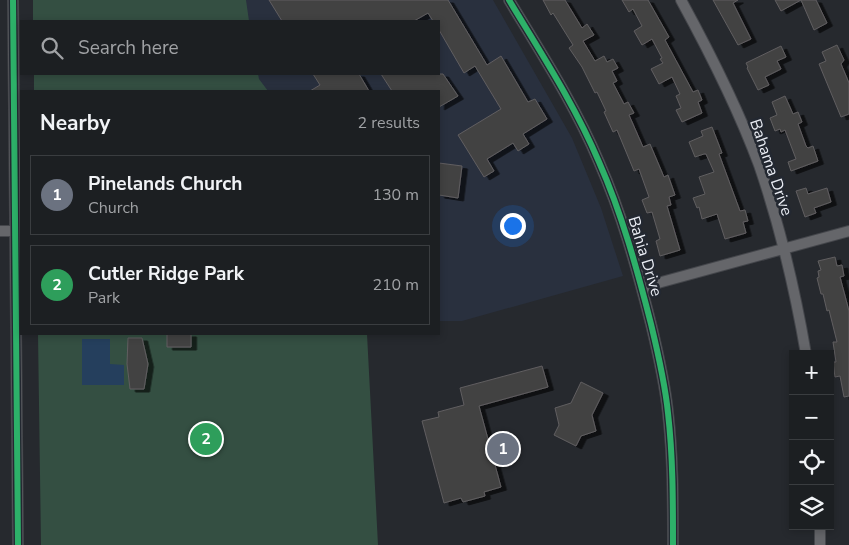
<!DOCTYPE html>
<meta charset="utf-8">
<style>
:root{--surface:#1c1f22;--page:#25272a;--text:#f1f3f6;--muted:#a0a2a5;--line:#3a3d40;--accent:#a6a9af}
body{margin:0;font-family:"Nunito Sans",sans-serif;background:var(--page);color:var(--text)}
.controls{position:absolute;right:15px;bottom:15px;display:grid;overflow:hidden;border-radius:0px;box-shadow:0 2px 8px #0003}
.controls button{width:45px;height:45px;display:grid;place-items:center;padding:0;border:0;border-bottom:1px solid var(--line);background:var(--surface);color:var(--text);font:25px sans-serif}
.you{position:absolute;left:512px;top:225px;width:18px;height:18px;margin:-12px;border:4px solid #fff;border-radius:50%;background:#1a73e8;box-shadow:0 0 0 8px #1a73e833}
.badge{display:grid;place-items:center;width:32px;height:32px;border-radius:50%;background:var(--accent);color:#fff;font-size:16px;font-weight:700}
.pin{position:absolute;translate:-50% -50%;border:2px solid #fff;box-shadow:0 1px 5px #0006}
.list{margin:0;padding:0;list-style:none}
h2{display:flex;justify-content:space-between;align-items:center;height:65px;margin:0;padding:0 20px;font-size:21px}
h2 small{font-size:16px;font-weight:400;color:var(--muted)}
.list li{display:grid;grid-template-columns:32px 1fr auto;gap:15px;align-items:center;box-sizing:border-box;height:80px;margin:0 10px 10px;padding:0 10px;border:1px solid var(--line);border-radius:0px}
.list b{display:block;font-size:19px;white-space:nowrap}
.list p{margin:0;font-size:16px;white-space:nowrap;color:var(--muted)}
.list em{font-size:16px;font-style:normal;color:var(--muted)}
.icon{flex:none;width:28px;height:28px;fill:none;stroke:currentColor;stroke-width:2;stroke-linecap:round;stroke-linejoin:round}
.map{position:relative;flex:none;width:849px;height:545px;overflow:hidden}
.search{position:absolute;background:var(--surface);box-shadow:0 2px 8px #0003;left:20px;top:20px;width:420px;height:55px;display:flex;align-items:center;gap:12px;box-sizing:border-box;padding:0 18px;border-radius:0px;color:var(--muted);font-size:19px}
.panel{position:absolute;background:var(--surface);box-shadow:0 2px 8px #0003;left:20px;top:90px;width:420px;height:245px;border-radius:0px}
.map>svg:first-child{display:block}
.built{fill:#29303e}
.green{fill:#344f42}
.water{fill:#253f5d}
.building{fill:#434243;stroke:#605e60;filter:url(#shadow)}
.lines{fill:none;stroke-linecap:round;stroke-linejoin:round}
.minor-casing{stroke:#44464b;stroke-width:12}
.minor{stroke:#65666a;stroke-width:10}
.cycleway-casing{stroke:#232831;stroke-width:9}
.cycleway{stroke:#2db169;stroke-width:6}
.labels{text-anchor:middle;stroke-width:5;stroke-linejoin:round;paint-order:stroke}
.street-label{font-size:16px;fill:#ebeef5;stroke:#232831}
</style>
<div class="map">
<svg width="849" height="545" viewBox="0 0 849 545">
<defs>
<filter id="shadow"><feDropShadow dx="5.5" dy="3" stdDeviation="0" flood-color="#0009"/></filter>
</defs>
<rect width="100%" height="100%" fill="#26292e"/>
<path class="built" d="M205 0H493L572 138 601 208 623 276 462 321H439V91H211L221 74H439V21H210Z"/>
<path class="green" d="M33 0H246L249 21H33Z
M34 74H258L259 79 268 91H34Z
M38 334H367L378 545H41Z"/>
<path class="water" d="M82 339H110V364L124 365V385H82Z"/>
<path class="building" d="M269 0H448L487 65 501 56 528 102 535 99 547 119 523 134 529 144 518 151 513 143 487 159 494 171 484 177 458 135 501 109 475 66 464 73 439 30V21H433L428 13 414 21H282Z
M543 0H565L582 28 587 24 594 35 583 41 595 61 604 56 607 62 613 59 618 68 612 71 617 81 613 83 624 104 628 102 634 113 629 115 643 147 650 144 664 177 668 175 675 195 669 197 671 205 667 206 680 250 660 256 656 241 660 239 652 212 647 213 642 200 649 197 639 169 634 171 617 130 613 132 604 112 606 111 597 92 595 93 582 67 569 48 573 45 553 13 551 15Z
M622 0H648L669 37 665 40 693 92 698 90 702 100 698 102 702 113 682 122 676 110 681 108 676 96 680 94 672 77 659 84 651 69 663 63 660 59 662 58 652 39 642 45 634 31 642 26 633 9 629 12Z
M713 0H738L733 3 751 39 738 45Z
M775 0H816L827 23 814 30 801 0 781 11Z
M837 45 844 60 841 64 849 83V114L841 117 819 64 826 61 822 52Z
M781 46 786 57 777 61 781 69 765 77 769 85 758 90 747 68 748 67 746 63Z
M313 74H359L369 91H310L320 85Z
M381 74H443L458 96 439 107V91H392Z
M785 96 793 114 798 112 802 122 798 124 806 146 808 148 813 146 818 161 791 171 788 162 796 159 785 130 781 132 780 129 775 131 770 118 777 115 772 102Z
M712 127 722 153 719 154 740 211 745 210 748 221 743 222 746 233 725 239 717 214 702 219 699 207 697 208 693 198 705 194 699 177 714 172 706 154H704L695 157 689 142 703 136 701 131Z
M439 163 462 166 458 198 439 195Z
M806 188 808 194 827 188 831 202 814 208 816 213 805 217 796 191Z
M835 257 837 266 842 265 844 276 840 277 849 311V396L844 397 840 376 835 377 833 362H836L833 342H837L829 310 827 311 823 294H821L817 278 819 277 818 271 821 270 818 261Z
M167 334H191V347H167Z
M128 338H142L148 364 144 389H130L127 364Z
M542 366 548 387 479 406 501 487 484 492 485 496 463 502 461 498 444 503 422 421 439 417 438 412 464 405 460 388Z
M581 382 603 393 592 415 596 431 581 436 576 446 554 435 559 425 555 408 571 403Z"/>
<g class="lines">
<g class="minor-casing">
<path id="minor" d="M13 0 18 545
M509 0C541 53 575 105 599 162 622 214 637 269 651 324 658 353 665 383 668 413 673 457 673 501 673 545
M681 0C710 53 738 108 759 165 780 226 795 290 806 354
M0 231H15
M643 292 658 283 849 231
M820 526V545"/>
</g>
<use href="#minor" class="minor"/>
<g class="cycleway-casing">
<path id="cycleway" d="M13 0 18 545
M509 0C541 53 575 105 599 162 622 214 637 269 651 324 658 353 665 383 668 413 673 457 673 501 673 545"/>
</g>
<use href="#cycleway" class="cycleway"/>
</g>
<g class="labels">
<g class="street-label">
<text transform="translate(772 167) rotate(71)" y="6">Bahama Drive</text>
<text transform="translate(646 256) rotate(73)" y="6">Bahia Drive</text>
</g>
</g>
</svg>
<div class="controls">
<button>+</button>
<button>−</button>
<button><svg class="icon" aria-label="locate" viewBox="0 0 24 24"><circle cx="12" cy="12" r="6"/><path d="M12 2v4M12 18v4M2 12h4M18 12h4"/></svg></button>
<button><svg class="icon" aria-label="layers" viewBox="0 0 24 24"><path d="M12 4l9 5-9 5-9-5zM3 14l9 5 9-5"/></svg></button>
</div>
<div class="you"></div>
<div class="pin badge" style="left:503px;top:449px;background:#6b7280">1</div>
<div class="pin badge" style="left:206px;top:439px;background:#2e9e5b">2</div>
<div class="search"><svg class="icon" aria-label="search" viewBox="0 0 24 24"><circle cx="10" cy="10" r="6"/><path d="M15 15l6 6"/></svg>Search here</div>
<section class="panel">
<h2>Nearby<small>2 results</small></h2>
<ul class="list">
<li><span class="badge" style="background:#6b7280">1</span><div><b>Pinelands Church</b><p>Church</p></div><em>130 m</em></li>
<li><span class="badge" style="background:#2e9e5b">2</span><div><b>Cutler Ridge Park</b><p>Park</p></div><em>210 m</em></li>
</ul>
</section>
</div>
